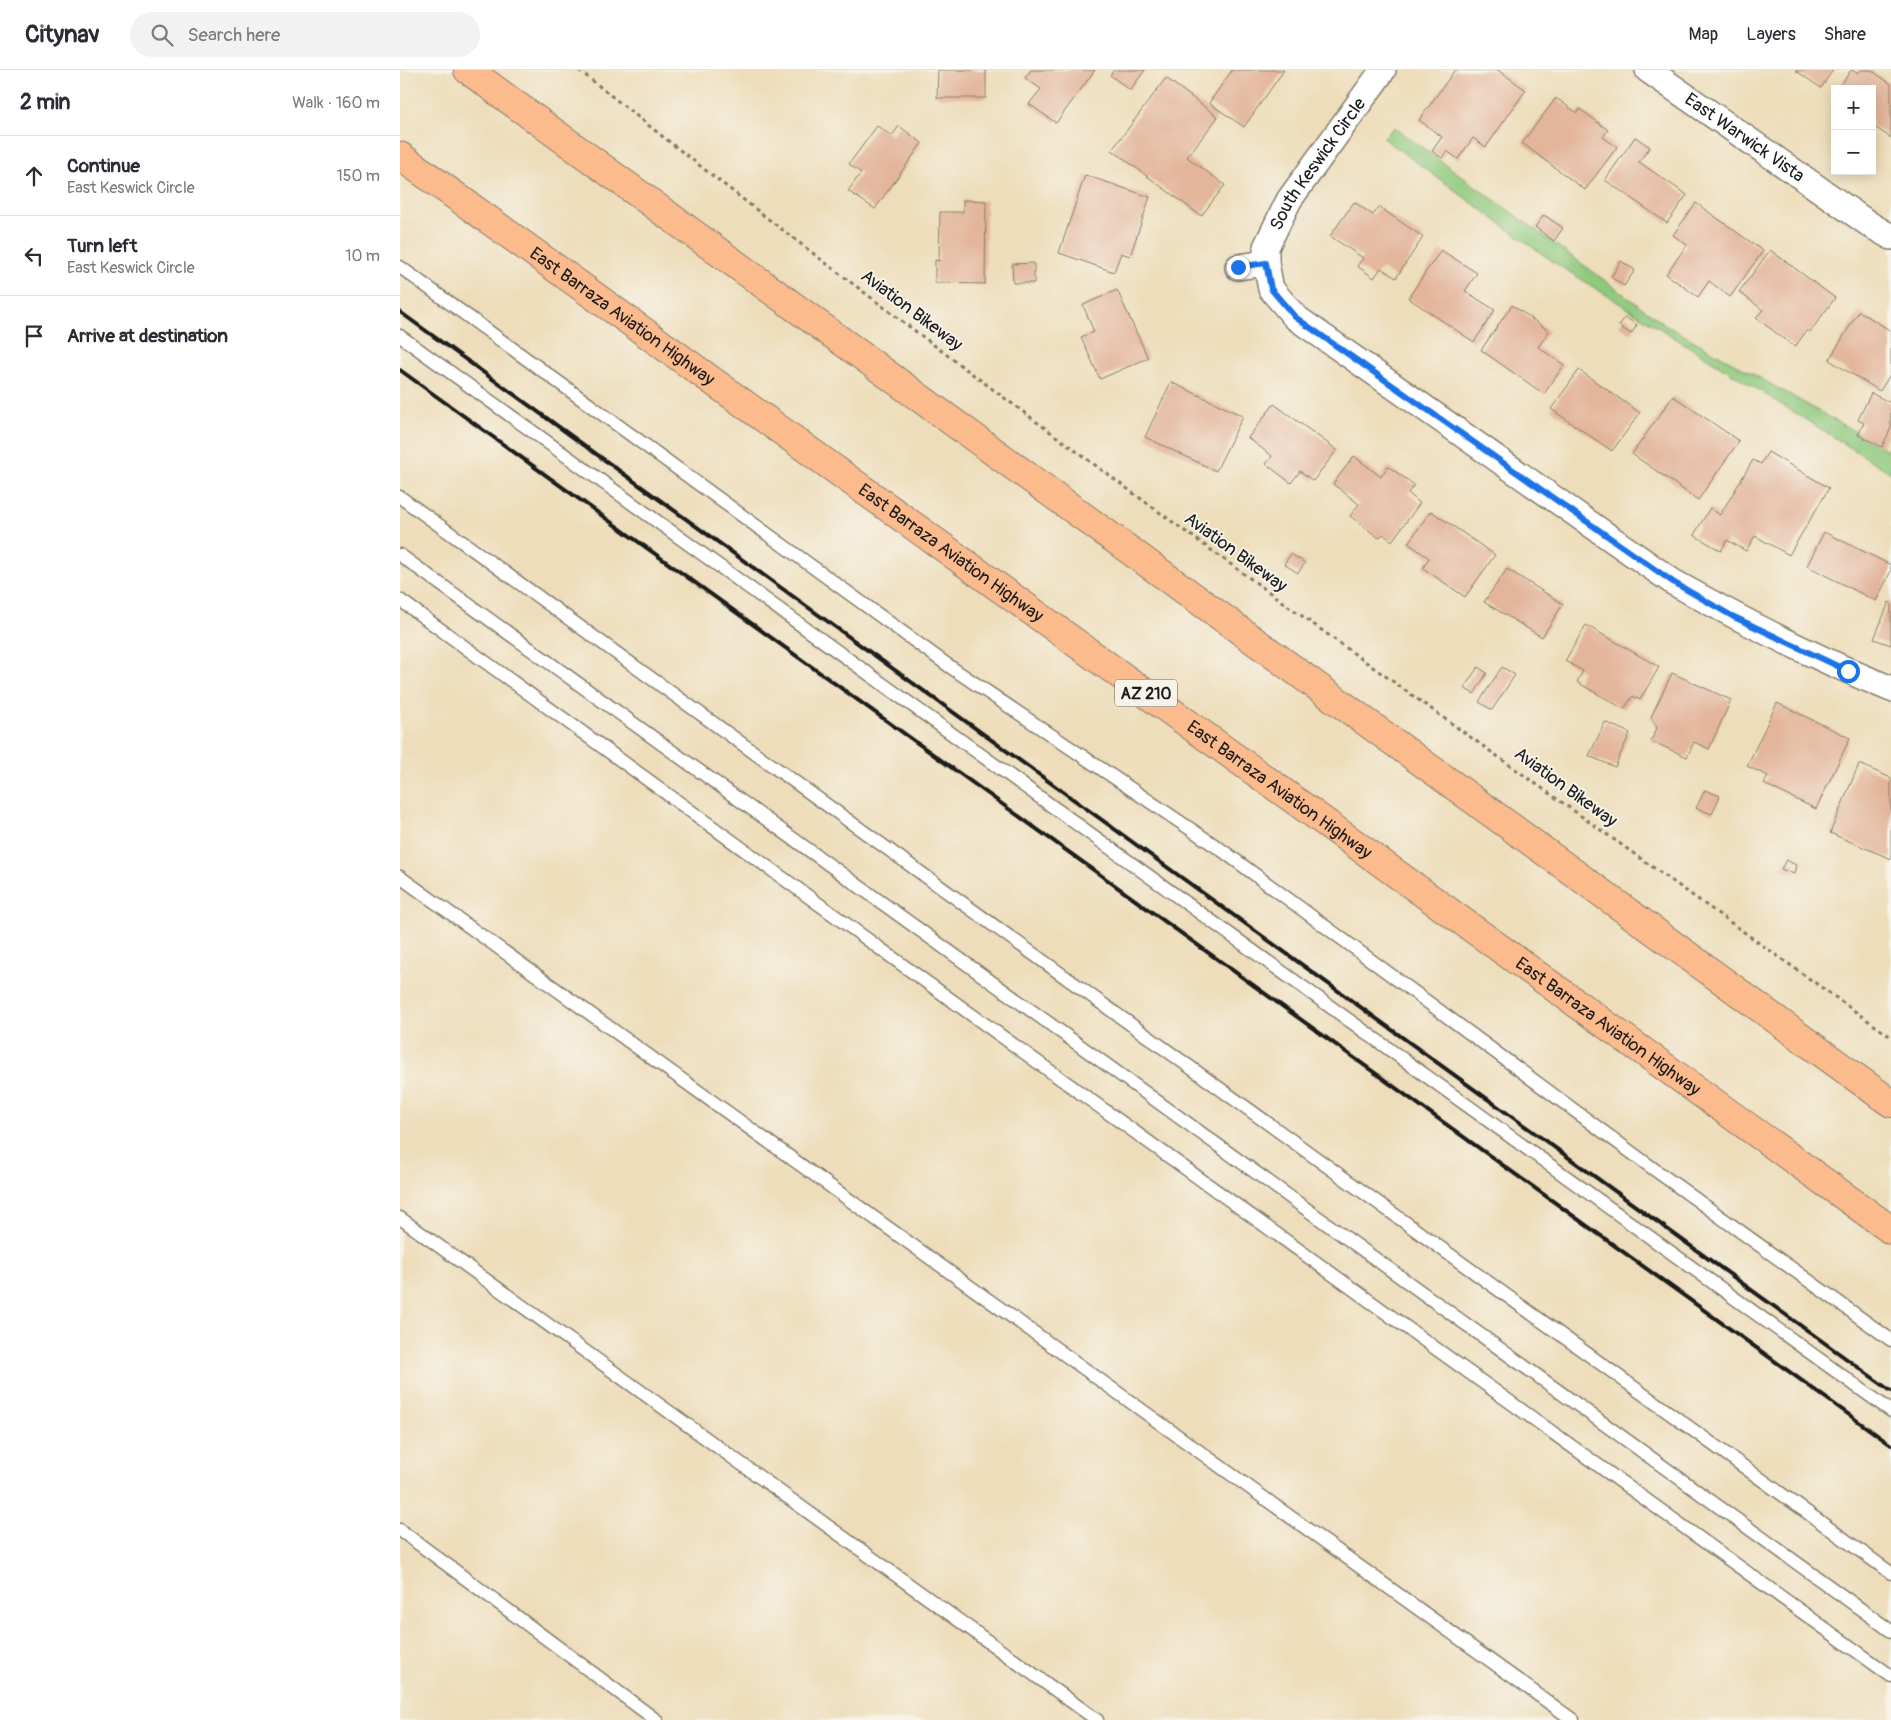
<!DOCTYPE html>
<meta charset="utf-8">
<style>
:root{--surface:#fff;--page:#f2f2f3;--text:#2b2b33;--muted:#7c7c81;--line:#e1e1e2}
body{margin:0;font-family:Pangolin,sans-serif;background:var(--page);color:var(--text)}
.controls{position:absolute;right:15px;top:15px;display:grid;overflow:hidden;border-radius:0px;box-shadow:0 2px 12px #0003}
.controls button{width:45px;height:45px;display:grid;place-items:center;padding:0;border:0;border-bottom:1px solid var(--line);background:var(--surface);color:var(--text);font:25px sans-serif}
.stop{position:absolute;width:15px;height:15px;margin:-11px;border:4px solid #1a73e8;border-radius:50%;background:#fff}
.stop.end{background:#1a73e8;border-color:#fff;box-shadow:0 1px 5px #0008}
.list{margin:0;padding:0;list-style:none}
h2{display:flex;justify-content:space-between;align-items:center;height:65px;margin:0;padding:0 20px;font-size:21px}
h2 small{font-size:16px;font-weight:400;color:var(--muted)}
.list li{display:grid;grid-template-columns:32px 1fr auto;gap:15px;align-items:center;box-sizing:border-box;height:80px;padding:0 20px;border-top:1px solid var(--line)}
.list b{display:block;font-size:19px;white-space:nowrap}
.list p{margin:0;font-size:16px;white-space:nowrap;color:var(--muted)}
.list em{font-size:16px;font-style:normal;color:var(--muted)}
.icon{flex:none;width:28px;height:28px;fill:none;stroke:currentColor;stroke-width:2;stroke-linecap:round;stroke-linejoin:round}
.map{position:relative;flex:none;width:1491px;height:1650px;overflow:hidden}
header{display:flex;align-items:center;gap:30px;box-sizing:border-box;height:70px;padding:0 25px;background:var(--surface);border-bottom:1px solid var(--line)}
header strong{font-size:24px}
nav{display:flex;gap:28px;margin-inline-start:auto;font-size:18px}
.search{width:350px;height:45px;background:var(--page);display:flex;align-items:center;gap:12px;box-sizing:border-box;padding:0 18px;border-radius:28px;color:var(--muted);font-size:19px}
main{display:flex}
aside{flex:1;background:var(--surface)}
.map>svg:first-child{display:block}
.green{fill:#8ec97d;stroke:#55724c}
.building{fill:#e3b59b}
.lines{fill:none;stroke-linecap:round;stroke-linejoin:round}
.service-casing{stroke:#847c6b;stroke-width:15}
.minor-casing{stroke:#847c6b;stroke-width:28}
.primary-casing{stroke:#847c6b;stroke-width:30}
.path{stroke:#847c6b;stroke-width:3;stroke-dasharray:4 4;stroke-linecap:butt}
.service{stroke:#fff;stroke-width:12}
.minor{stroke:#fff;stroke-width:25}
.primary{stroke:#fbbb8d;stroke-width:28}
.rail{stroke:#1c1c1c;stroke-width:4}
.route{stroke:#1a73e8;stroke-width:6}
.labels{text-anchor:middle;stroke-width:4;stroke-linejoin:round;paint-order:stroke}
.shield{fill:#f7f3e8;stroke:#5e5c59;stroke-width:1}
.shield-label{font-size:16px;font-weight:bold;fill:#1c1c1c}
.street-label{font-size:18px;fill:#1c1c1c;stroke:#f7f3e8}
</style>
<header>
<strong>Citynav</strong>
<div class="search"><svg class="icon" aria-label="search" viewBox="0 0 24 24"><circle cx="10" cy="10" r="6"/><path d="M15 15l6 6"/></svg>Search here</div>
<nav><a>Map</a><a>Layers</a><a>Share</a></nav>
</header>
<main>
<aside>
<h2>2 min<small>Walk · 160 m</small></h2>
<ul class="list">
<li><svg class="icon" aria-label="ahead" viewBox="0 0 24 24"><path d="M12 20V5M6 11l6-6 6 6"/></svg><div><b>Continue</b><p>East Keswick Circle</p></div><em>150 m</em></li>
<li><svg class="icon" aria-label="left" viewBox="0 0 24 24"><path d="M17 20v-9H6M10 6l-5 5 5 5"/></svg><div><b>Turn left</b><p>East Keswick Circle</p></div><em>10 m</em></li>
<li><svg class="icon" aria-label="arrive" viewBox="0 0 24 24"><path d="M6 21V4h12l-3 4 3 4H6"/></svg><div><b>Arrive at destination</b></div></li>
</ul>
</aside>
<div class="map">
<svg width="1491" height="1650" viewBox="0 0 1491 1650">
<rect width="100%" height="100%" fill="#f7f3e8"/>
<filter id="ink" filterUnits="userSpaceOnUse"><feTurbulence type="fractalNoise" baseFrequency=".02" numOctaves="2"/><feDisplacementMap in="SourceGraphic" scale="10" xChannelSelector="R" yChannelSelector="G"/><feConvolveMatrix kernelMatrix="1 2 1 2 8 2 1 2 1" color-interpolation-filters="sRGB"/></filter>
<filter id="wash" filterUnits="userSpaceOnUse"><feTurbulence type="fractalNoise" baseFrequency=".0096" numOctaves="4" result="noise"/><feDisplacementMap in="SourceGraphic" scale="20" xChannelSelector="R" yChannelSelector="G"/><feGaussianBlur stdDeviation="1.12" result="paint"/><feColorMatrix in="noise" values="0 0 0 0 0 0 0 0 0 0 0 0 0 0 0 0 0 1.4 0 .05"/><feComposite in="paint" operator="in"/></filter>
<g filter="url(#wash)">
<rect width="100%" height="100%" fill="#edddba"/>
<path class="green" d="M994 57 1266 255 1491 382V403L1152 191 983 68Z"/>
<g id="blocks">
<path class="building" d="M538 0H586V28H537Z
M631 0H695L656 53 629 34 641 19 625 8Z
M714 0H745L730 20 710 5Z
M832 0H884L844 57 809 33Z
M1055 0H1098L1126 20 1086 77 1073 68 1058 89 1047 81 1042 88 1032 81 1042 67 1019 50Z
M1395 0H1433L1421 18Z
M1451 0 1457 3 1461 0H1471L1491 14V68L1472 55V19H1438Z
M766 8 818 47 787 87 825 115 801 146 712 80Z
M1156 28 1177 43 1180 39 1208 60 1203 67 1217 77 1185 120 1122 73Z
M477 56 492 66 499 56 522 73 475 139 448 121 461 103 449 94Z
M1235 67 1250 77 1239 92 1287 125 1267 153 1205 110Z
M685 105 750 127 730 186 721 183 714 202 659 183Z
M563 130 586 131 585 214 535 213V190L539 191 540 142H563Z
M954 132 973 145 979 137 1023 167 996 208 981 198 974 208 957 196 963 188 930 166Z
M1296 133 1363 181 1330 227 1309 211 1298 227 1266 204 1287 175 1273 165Z
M1144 145 1163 158 1154 171 1135 157Z
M1041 180 1077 203 1065 221 1095 240 1074 272 1008 228Z
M1370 180 1435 228 1410 262 1407 260 1395 277 1356 248 1363 240 1339 222Z
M1221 191 1235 200 1224 216 1211 207Z
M634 193V213H613L612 194Z
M717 220 748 288 700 309 681 267 694 262 683 235Z
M1112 235 1149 261 1138 277 1164 295 1144 324 1081 280Z
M1459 241 1491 261V303L1480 321 1429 290Z
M1225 247 1237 255 1231 264 1219 256Z
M1179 300 1240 343 1212 381 1151 339Z
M771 312 843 346 816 401 745 367Z
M1471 323 1491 333V358L1482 377 1458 365 1464 353 1458 350Z
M1273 326 1339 371 1298 430 1232 384Z
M874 334 937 380 913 411 900 401 891 413 866 394 872 386 848 368Z
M1368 382 1429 418 1389 485 1355 466 1346 481 1327 470 1321 481 1294 465 1310 438 1320 445 1353 390 1361 394Z
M954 386 981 407 988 396 1014 415 1008 423 1020 433 992 471 983 464 979 468 950 446 959 434 933 414Z
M1031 441 1095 485 1065 527 1023 498 1029 488 1008 473Z
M1424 462 1491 495V501L1476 531 1407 496Z
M891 484 905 493 898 503 884 494Z
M1107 499 1163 534 1142 567 1084 532Z
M1489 532 1491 533V575L1474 569Z
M1186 555 1259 597 1240 630 1233 626 1224 639 1177 612 1183 601 1165 591Z
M1078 597 1087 603 1074 624 1064 618Z
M1102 597 1115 605 1092 640 1079 632Z
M1272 603 1331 630 1309 679 1294 672 1287 687 1251 671 1257 658 1251 647Z
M1377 633 1450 668 1416 739 1364 714 1368 706 1347 696Z
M1205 652 1230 663 1215 697 1189 686Z
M1459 694 1491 708V789L1430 763Z
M1305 720 1320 726 1312 744 1296 738Z
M1386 790 1396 795 1394 804 1381 799Z"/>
</g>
</g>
<g filter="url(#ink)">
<use href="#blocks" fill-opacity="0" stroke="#847c6b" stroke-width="1"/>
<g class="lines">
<g class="service-casing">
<path id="service" d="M0 197 549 596 823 781 1251 1097 1491 1270
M0 266 1491 1341
M0 427 1491 1503
M0 485 1491 1561
M0 530 504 896 1491 1606
M0 807 1173 1650
M0 1148 697 1650
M0 1460 256 1650"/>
</g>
<g class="minor-casing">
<g id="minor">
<path id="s1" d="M1248 0 1472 156 1491 167"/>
<path id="s2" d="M866 193V177L889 130 983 0"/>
<path d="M838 197 866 193 871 219 895 247 1273 512C1344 552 1416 588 1491 619"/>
</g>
</g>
<g class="primary-casing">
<g id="primary">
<path d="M68 0 1491 1033"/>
<path id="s3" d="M0 86 1491 1160"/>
</g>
</g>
<path class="path" d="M179 0C603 340 1049 651 1491 967"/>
<use href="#service" class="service"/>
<use href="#minor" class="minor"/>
<use href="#primary" class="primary"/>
<path class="rail" d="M0 242 1491 1321
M0 300 1491 1375"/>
</g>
</g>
<g class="lines" filter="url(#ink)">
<path class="route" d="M838 197 866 193 871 219 895 247 1273 512 1332 546 1448 601"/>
</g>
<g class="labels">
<rect class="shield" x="715" y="609.5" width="62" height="27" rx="4"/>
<g class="shield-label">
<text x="746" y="629">AZ 210</text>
</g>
<g class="street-label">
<text dy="6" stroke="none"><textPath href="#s1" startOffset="118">East Warwick Vista</textPath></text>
<text dy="6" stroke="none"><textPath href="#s2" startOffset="114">South Keswick Circle</textPath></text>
<text transform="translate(512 240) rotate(37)" y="6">Aviation Bikeway</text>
<text dy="6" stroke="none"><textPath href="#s3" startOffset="274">East Barraza Aviation Highway</textPath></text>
<text transform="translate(836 482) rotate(36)" y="6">Aviation Bikeway</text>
<text dy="6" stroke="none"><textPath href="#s3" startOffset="679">East Barraza Aviation Highway</textPath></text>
<text transform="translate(1166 717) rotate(36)" y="6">Aviation Bikeway</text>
<text dy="6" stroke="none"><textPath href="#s3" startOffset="1084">East Barraza Aviation Highway</textPath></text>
<text dy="6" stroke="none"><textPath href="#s3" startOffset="1489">East Barraza Aviation Highway</textPath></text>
</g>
</g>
</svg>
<div class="controls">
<button>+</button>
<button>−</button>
</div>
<div class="stop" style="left:1448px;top:601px"></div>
<div class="stop end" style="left:838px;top:197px"></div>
</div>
</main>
